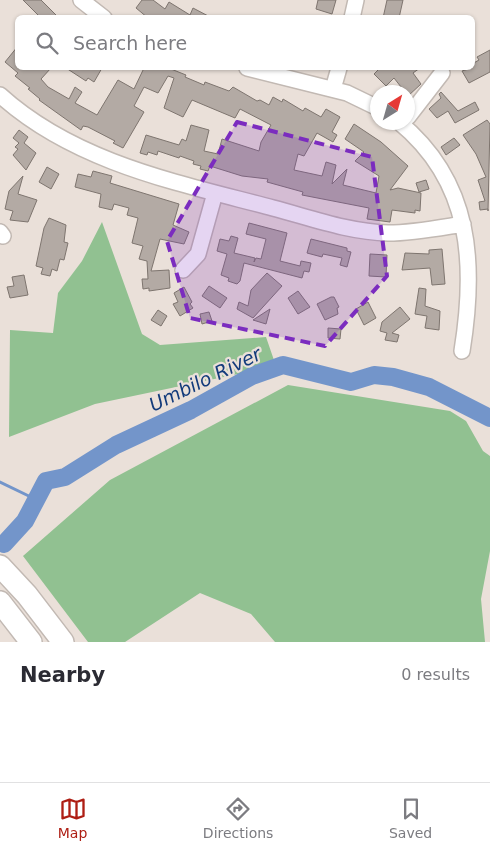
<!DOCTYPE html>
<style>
:root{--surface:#fff;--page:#f7f7f7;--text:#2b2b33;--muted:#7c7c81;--line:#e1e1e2;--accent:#ae1e14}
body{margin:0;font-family:"DejaVu Sans",sans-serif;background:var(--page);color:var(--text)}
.compass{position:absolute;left:370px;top:85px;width:45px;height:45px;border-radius:50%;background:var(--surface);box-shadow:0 1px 4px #0004;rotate:37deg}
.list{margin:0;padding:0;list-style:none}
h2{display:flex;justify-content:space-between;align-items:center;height:65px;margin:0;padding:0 20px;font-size:21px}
h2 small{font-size:16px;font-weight:400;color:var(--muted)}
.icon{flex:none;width:28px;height:28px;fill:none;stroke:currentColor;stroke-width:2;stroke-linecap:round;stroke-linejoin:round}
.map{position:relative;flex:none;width:490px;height:642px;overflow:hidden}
.search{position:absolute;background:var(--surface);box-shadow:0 1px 4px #0004;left:15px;right:15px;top:15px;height:55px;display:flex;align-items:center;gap:12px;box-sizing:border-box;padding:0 18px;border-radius:8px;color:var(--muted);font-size:19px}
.sheet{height:140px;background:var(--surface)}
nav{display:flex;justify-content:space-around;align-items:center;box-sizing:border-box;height:70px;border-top:1px solid var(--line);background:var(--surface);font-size:14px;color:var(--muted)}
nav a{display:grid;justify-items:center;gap:2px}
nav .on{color:var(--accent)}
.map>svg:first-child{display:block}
.green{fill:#91c191}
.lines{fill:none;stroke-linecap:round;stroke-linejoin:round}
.stream{stroke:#7395ca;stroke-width:3}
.river{stroke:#7395ca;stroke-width:18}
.building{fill:#b3aaa4;stroke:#7e756f}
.minor-casing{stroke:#c2b9b3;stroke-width:18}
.highway-casing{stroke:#c2b9b3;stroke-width:24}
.minor{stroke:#fff;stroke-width:15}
.highway{stroke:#fff;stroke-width:21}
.marked{fill:#7b2cbf;fill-opacity:0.2;stroke:#7b2cbf;stroke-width:4;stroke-dasharray:10 6;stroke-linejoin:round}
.labels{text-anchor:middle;stroke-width:4.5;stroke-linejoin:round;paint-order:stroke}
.water-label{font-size:19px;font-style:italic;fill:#133b7b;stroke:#eae0d9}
</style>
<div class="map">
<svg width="490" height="642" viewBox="0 0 490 642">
<rect width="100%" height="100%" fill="#eae0d9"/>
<path class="green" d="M102 222 142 334 160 345 266 337 276 366 95 404 9 437 10 330 53 333 58 293 82 261Z
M288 385 450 411 466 421 483 451 490 456V551L481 599 485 642H275L251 614 200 593 125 642H88L23 556 110 480Z"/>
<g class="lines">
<path class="stream" d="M0 482 35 499"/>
<path class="river" d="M4 544 25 521 46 481 65 477 116 445 191 410 252 376 283 365 351 382 374 375 393 377 429 387 490 418"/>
</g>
<path class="building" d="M23 0H41L59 18H41Z
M142 0H153L165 9 169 2 190 15 193 8 212 18H148L136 8Z
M318 0H336L332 14 316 9Z
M387 0H403L399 18H383Z
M18 46V68H51L41 79 48 87 69 99 75 87 82 92 75 103 97 115 118 80 134 89 144 68H172L171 69 186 75 185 77 204 85 205 82 229 91 233 87 257 101 260 100 269 105 273 97 282 102 283 99 303 111 305 108 321 117 326 109 340 117 332 132 337 135 333 142 317 133 304 156 298 154 294 170 322 176 326 162 336 165 332 184 347 169 343 185 376 193 379 176 355 161 364 152 345 139 354 124 381 142 408 166 390 190 398 188 421 193 420 211 415 210V213L392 210 390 222 367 219 369 208 302 195 303 192 267 182 268 179 242 176 210 166 208 171 200 169 201 166 193 164 194 161 180 156 179 158 158 151 157 155 148 152 147 155 140 153 146 135 179 145 182 139 186 141 191 125 209 130 204 151 218 154 222 139 259 151 261 142 271 125 240 109 235 118 192 100 183 117 164 108 174 78 168 76 158 93 144 87 134 106 144 112 123 148 113 143 115 141 88 127 83 126 81 130 39 100 40 99 28 89 30 88 15 76 18 73 5 62Z
M490 50V72L469 83 462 71 472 68V64L479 60 477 57Z
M66 68H102L94 82 88 78 86 81Z
M380 68H420L413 73 421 84 408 96V92H405L394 78 386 86 374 74Z
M441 92 458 111 475 102 479 110 455 123 448 111 437 118 429 109 441 98 439 94Z
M487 120 490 124 488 211V209L480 210 479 202 485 201 478 180 486 177 476 154 463 135Z
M19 130 28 137 24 143 36 153 26 170 13 155 18 149 15 147 19 143 13 138Z
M454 138 460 145 446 155 441 147Z
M47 167 59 174 51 189 39 182Z
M93 171 112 176 110 183 179 204 173 225 189 232 184 244 160 239 151 271 169 270 170 288 149 291V288L143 289 142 279H148L147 261 139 259 143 246 132 243 138 218 127 215 129 208 114 204 112 210 99 207 101 194 75 187 78 174 91 177Z
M23 176 18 194 37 200 28 222 10 220 13 211 5 209 9 191Z
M426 180 429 189 419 192 416 183Z
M49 218 66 225 64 242 68 243 64 260 60 259 57 271 52 269 50 276 41 274 43 268 36 266 44 228Z
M249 223 287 233 280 261 300 266 301 261 311 263 309 272 304 271 302 278 244 263 240 281 237 284 228 281 229 278 221 275 227 254 217 251 220 239 229 241 231 236 238 238 234 253 255 258 254 262 256 258 261 259 266 239 246 234Z
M311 239 347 248V251L351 252 347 267 340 265 342 258 323 254 322 257 307 253Z
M442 249 445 284 432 285 430 268 402 270 405 253 429 254V250Z
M370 254 387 255 386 277 369 276Z
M267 273 282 286 253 318 237 309 239 302 248 306 251 290Z
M24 275 28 295 10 298 7 287 14 286 12 277Z
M209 286 227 298 220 308 202 296Z
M184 287 192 302 190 304 193 308 180 316 173 304 178 302 174 293Z
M419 288 426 289 425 306 440 311 439 330 425 328 427 316 415 314Z
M298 291 310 307 298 314 288 298Z
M331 297H334L339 307 337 308 338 314 325 320 317 304Z
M368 302 376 318 364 325 356 309Z
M400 307 410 319 392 333 399 335 397 342 385 340 387 333 380 331 382 322Z
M270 309 266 324 253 320Z
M158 310 167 316 161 326 151 320Z
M209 312 212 321 202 324 200 314Z
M328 328 341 329 340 339 328 338Z"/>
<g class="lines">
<g class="minor-casing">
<path id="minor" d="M81 0 104 18
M352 18 356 0
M247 68 347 93 378 108
M333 89 339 68
M0 95C75 163 179 183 273 208 311 218 349 232 388 233 413 233 438 228 463 224
M408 117 442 73
M399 122C472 182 476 264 462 351
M0 232 3 236
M183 270 198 254 215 193"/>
</g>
<g class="highway-casing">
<path id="highway" d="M0 566 27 595 63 642
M0 602 31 642"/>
</g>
<use href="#minor" class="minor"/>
<use href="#highway" class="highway"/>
</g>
<path class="marked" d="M237 122 372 157 387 276 325 346 190 318 167 241Z"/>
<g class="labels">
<g class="water-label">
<text transform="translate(205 379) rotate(-26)" y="7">Umbilo River</text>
</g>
</g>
</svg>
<svg class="compass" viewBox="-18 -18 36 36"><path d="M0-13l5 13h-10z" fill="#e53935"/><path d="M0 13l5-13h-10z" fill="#7c7c81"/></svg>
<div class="search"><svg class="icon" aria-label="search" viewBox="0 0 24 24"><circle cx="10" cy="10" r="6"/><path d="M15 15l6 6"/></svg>Search here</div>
</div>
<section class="sheet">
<h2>Nearby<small>0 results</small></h2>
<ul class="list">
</ul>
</section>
<nav>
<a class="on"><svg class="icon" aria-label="map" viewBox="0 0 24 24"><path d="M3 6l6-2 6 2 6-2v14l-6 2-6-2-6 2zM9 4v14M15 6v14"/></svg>Map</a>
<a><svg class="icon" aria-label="directions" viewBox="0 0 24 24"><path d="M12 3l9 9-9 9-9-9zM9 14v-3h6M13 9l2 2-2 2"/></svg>Directions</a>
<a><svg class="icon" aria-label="saved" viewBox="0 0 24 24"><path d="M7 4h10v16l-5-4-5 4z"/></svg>Saved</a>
</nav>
